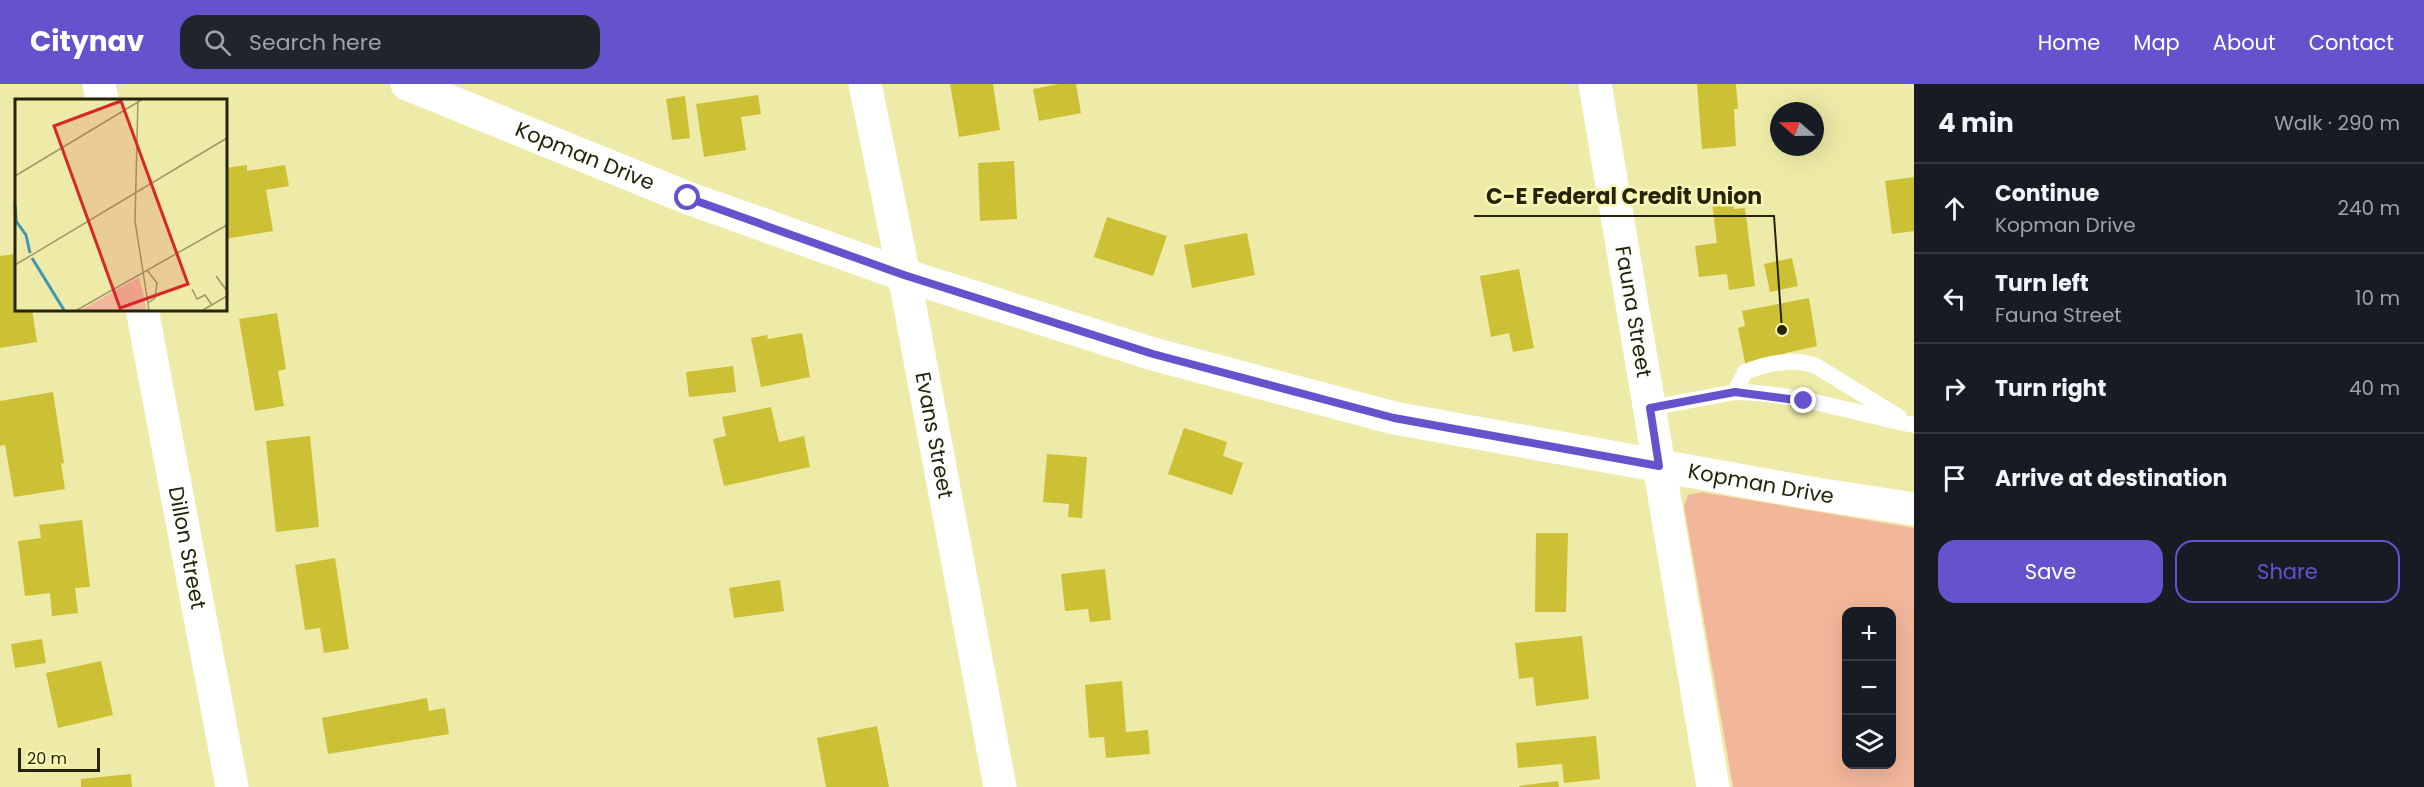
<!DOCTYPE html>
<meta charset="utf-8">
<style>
:root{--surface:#171b24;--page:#20242c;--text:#f1f3f6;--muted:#9ea1a6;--line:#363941;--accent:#6553cd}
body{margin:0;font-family:Poppins,sans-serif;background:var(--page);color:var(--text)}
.controls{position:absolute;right:18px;bottom:18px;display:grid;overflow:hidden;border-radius:12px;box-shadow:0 6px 24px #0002}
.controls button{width:54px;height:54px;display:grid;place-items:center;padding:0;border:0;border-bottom:2px solid var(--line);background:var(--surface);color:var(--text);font:30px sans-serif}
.compass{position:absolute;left:1770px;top:18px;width:54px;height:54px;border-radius:50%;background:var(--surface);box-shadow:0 6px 24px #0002;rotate:290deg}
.scale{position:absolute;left:18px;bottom:15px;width:82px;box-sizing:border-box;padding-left:6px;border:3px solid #252308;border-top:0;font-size:16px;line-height:21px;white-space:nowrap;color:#252308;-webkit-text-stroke:4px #fbf7b4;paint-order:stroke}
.stop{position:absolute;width:18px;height:18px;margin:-14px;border:4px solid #6553cd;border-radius:50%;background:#fff}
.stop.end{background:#6553cd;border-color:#fff;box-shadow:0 2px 6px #0008}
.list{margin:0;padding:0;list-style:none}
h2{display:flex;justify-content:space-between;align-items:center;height:78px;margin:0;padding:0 24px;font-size:26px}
h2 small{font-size:20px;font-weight:400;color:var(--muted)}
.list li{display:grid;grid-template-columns:39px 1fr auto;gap:18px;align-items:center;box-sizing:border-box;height:90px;padding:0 24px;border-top:2px solid var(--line)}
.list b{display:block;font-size:22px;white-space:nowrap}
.list p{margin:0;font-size:20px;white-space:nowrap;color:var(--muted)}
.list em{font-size:20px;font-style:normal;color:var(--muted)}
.actions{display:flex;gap:12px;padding:18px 24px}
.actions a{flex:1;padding:14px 0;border:2px solid var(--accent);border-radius:18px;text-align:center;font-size:21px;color:var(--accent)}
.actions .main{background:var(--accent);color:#fff}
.icon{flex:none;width:33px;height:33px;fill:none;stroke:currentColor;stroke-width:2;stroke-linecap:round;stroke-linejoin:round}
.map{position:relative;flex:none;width:1914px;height:703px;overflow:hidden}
header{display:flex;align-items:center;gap:36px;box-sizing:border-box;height:84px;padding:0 30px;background:var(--accent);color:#fff}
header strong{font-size:28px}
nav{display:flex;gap:33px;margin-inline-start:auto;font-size:21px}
.search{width:420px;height:54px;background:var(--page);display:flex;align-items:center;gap:15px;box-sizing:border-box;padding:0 21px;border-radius:18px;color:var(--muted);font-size:22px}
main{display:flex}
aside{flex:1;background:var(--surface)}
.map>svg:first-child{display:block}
.green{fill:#f2b69b;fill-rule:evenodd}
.building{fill:#ccc135}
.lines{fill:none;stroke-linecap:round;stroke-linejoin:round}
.lane{stroke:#fff;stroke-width:16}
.street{stroke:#fff;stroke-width:33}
.route{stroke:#6553cd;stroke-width:8}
.labels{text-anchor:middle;stroke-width:5;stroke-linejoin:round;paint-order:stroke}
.street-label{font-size:21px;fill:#252308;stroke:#fbf7b4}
.inset-river{fill:none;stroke:#4295b3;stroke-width:3}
.inset-road{fill:none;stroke:#9e9a67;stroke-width:1.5}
.view{fill:#d62828;fill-opacity:0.15;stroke:#d62828;stroke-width:3}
.inset-edge{fill:none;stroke:#252308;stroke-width:3}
.leader{fill:none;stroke:#252308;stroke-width:2}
.callout-dot{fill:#252308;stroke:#fbf7b4;stroke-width:2}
.callout-label{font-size:22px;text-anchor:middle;font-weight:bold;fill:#252308;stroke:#fbf7b4;stroke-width:5;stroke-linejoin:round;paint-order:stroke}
</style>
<header>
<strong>Citynav</strong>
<div class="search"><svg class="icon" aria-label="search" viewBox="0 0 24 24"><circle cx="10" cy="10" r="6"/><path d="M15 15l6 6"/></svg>Search here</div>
<nav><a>Home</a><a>Map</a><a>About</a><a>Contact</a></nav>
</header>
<main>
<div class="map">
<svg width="1914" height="703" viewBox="0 0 1914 703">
<rect width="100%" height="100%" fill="#eeeaa7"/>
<path class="green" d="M1701 408 1914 444V703H1733L1684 422 1688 411ZM1846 528H1892V680H1846Z"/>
<path class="building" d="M950 0H993L1000 46 959 53Z
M1059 0H1076L1081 29 1039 37 1033 5Z
M1697 0H1736L1738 25H1734L1736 62 1702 65Z
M758 11 761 30 741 33 746 66 704 73 696 20Z
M685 12 690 54 672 56 666 15Z
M1014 77 1017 135 980 137 978 79Z
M247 81V87L285 81 289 102 266 106 273 147 225 155V84Z
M1914 93V147L1892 150 1885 97Z
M1732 108 1734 125 1745 124 1755 202 1729 206 1727 190 1699 193 1695 162 1717 159 1711 111Z
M1107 133 1167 152 1153 192 1094 173Z
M1247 149 1255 191 1192 204 1184 161Z
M16 170V225H32L37 258 0 264V172Z
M1792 174 1798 202 1770 208 1764 180Z
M1519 185 1534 264 1513 268 1509 249 1491 253 1480 192Z
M1809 214 1817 262 1785 269 1787 275 1746 283 1738 244 1745 242 1742 227Z
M277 229 286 285 278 287 284 322 255 327 239 235Z
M802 249 810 293 761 303 751 254 767 251 768 255Z
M733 282 736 308 689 313 686 288Z
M53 308 64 379 61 380 65 405 14 413 5 361 0 362V317Z
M771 323 779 358 804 352 810 383 724 402 713 355 726 352 722 333Z
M1184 344 1227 358 1223 372 1243 379 1232 411 1168 390Z
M310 352 319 443 276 448 266 357Z
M1047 370 1087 373 1082 434 1068 433 1069 420 1043 418Z
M82 436 90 503 75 504 78 529 52 532 50 509 25 512 18 457 41 454 39 441Z
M1536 449H1568L1566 528H1535Z
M335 474 349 565 324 569 320 544 305 546 295 481Z
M1105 485 1111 536 1090 538 1088 525 1065 527 1061 490Z
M780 496 784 527 734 534 729 504Z
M1582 552 1589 615 1536 622 1533 593 1519 595 1515 559Z
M42 555 46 579 15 584 11 560Z
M101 577 113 631 58 644 46 589Z
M1122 597 1126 648 1148 646 1150 670 1106 674 1104 653 1089 654 1085 601Z
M427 614 429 627 445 624 449 650 328 670 322 634Z
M877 642 889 703H826L817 654Z
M1596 652 1600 695 1564 699 1562 680 1518 684 1516 659Z
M131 690 132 703H81V695Z
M1558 697 1559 703H1519V702Z"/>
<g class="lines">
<path class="lane" d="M1735 308 1745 288C1768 279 1793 273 1816 282L1899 333
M1650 324 1735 308C1792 308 1858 330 1914 341"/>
<g class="street">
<path d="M99 0 102 16"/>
<path id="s1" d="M407 0 688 114 904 191 1153 270 1394 334 1811 409 1914 425"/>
<path id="s2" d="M865 0 904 191 1000 703"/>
<path id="s3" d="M1595 0 1713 703"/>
<path id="s4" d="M142 225 232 703"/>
</g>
</g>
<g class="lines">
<path class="route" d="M688 114 904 191 1153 270 1394 334 1659 382 1650 324 1735 308 1804 317"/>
</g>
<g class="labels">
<g class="street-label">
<text dy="7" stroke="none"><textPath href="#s1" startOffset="192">Kopman Drive</textPath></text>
<text dy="7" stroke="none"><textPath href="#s3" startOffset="231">Fauna Street</textPath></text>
<text dy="7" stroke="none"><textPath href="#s2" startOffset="358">Evans Street</textPath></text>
<text dy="7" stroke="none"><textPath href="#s1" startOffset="1416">Kopman Drive</textPath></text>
<text dy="7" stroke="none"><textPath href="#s4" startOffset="243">Dillon Street</textPath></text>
</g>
</g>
<g transform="translate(15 15)">
<rect width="212" height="212" fill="#eeeaa7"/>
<path d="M124 178 132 211H66Z" fill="#f2b69b"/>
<path class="inset-river" d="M0 106 1 122 11 136 15 154M17 159 49 211"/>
<path class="inset-road" d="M123 0 120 122 134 211M0 77 128 0M0 166 212 39M132 171 142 184 140 199 133 204M201 177 212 192M177 190 182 200 190 196 197 206M62 211 212 126M188 211 212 197"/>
<path class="view" d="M106 2 173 185 105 209 39 27Z"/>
<rect width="212" height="212" class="inset-edge"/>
</g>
<path class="leader" d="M1782 246L1774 132H1474"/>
<circle class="callout-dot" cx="1782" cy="246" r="6"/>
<g class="callout-label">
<text x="1624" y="120">C-E Federal Credit Union</text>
</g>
</svg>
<div class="controls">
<button>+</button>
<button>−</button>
<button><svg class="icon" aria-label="layers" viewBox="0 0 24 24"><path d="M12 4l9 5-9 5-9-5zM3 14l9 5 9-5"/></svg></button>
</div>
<svg class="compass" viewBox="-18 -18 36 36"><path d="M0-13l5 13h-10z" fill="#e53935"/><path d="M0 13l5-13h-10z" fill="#9ea1a6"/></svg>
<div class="scale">20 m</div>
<div class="stop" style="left:688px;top:114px"></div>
<div class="stop end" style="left:1804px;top:317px"></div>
</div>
<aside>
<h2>4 min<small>Walk · 290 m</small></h2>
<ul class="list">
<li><svg class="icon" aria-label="ahead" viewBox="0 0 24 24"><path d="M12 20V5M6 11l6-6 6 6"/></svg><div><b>Continue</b><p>Kopman Drive</p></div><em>240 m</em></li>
<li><svg class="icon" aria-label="left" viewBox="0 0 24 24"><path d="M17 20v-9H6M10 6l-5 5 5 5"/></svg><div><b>Turn left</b><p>Fauna Street</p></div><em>10 m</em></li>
<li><svg class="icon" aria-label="right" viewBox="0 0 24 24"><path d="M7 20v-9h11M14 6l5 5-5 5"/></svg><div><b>Turn right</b></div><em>40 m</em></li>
<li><svg class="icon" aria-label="arrive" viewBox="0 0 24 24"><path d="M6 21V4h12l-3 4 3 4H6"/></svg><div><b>Arrive at destination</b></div></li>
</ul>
<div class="actions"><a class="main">Save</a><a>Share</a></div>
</aside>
</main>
